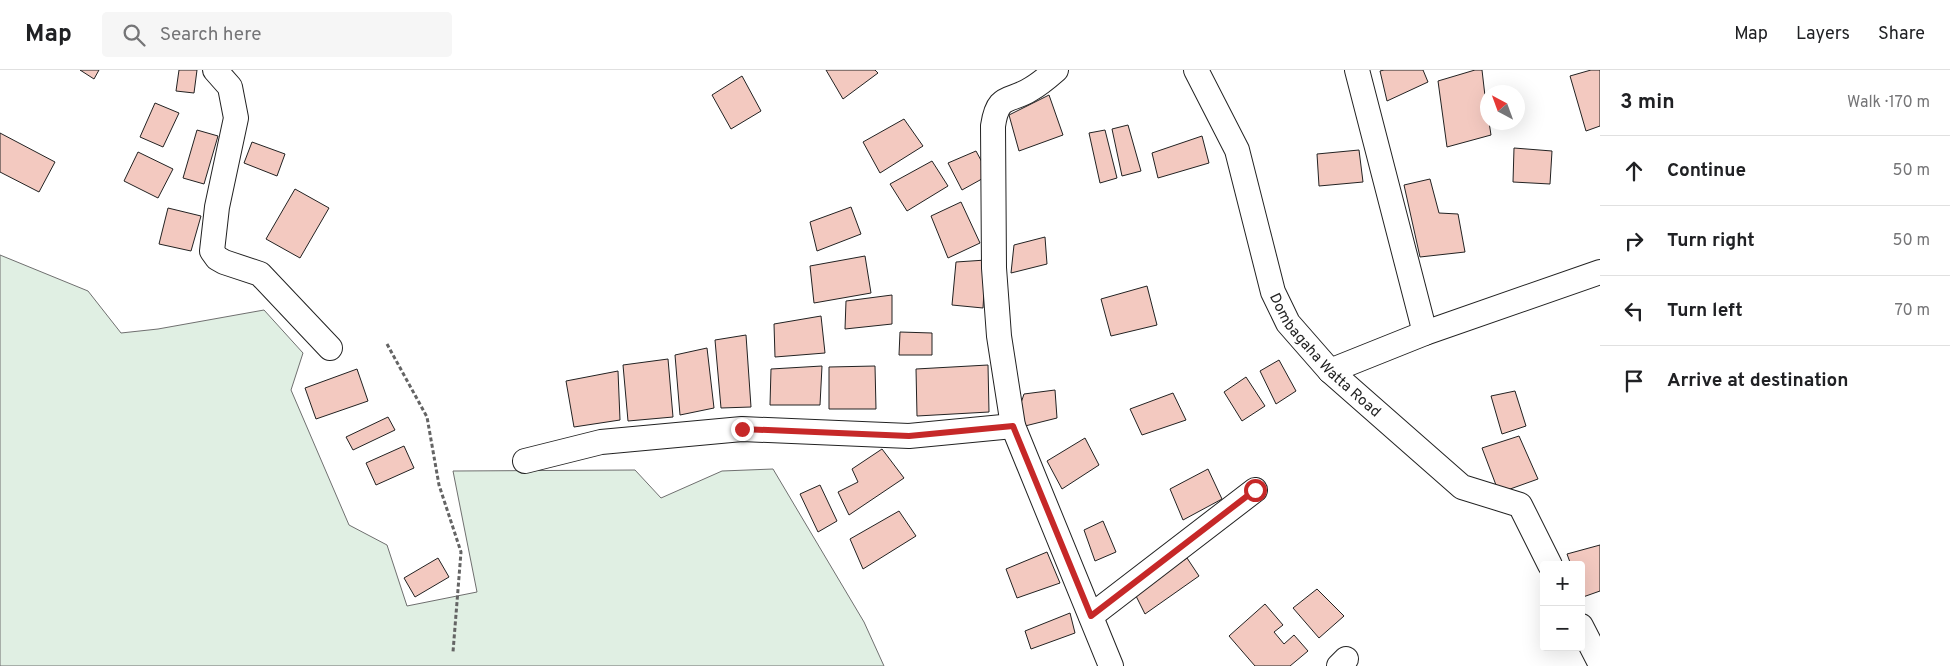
<!DOCTYPE html>
<meta charset="utf-8">
<style>
:root{--surface:#fff;--page:#f6f6f6;--text:#202124;--muted:#757577;--line:#e0e0e0}
body{margin:0;font-family:Overpass,sans-serif;background:var(--page);color:var(--text)}
.controls{position:absolute;right:15px;bottom:15px;display:grid;overflow:hidden;border-radius:5px;box-shadow:0 5px 20px #0002}
.controls button{width:45px;height:45px;display:grid;place-items:center;padding:0;border:0;border-bottom:1px solid var(--line);background:var(--surface);color:var(--text);font:25px sans-serif}
.compass{position:absolute;left:1480px;top:15px;width:45px;height:45px;border-radius:50%;background:var(--surface);box-shadow:0 5px 20px #0002;rotate:319deg}
.stop{position:absolute;width:15px;height:15px;margin:-11px;border:4px solid #c62828;border-radius:50%;background:#fff}
.stop.end{background:#c62828;border-color:#fff;box-shadow:0 1px 5px #0008}
.list{margin:0;padding:0;list-style:none}
h2{display:flex;justify-content:space-between;align-items:center;height:65px;margin:0;padding:0 20px;font-size:21px}
h2 small{font-size:16px;font-weight:400;color:var(--muted)}
.list li{display:grid;grid-template-columns:32px 1fr auto;gap:15px;align-items:center;box-sizing:border-box;height:70px;padding:0 20px;border-top:1px solid var(--line)}
.list b{display:block;font-size:19px;white-space:nowrap}
.list em{font-size:16px;font-style:normal;color:var(--muted)}
.icon{flex:none;width:28px;height:28px;fill:none;stroke:currentColor;stroke-width:2;stroke-linecap:round;stroke-linejoin:round}
.map{position:relative;flex:none;width:1600px;height:596px;overflow:hidden}
header{display:flex;align-items:center;gap:30px;box-sizing:border-box;height:70px;padding:0 25px;background:var(--surface);border-bottom:1px solid var(--line)}
header strong{font-size:24px}
nav{display:flex;gap:28px;margin-inline-start:auto;font-size:18px}
.search{width:350px;height:45px;background:var(--page);display:flex;align-items:center;gap:12px;box-sizing:border-box;padding:0 18px;border-radius:5px;color:var(--muted);font-size:19px}
main{display:flex}
aside{flex:1;background:var(--surface)}
.map>svg:first-child{display:block}
.green{fill:#e0efe3;stroke:#6f6f6f}
.building{fill:#f3c9c0;stroke:#222}
.lines{fill:none;stroke-linecap:round;stroke-linejoin:round}
.minor-casing{stroke:#222;stroke-width:26}
.path{stroke:#646464;stroke-width:3;stroke-dasharray:4 2.5;stroke-linecap:butt}
.minor{stroke:#fff;stroke-width:24}
.route{stroke:#c62828;stroke-width:6}
.labels{text-anchor:middle;stroke-width:4;stroke-linejoin:round;paint-order:stroke}
.street-label{font-size:15px;fill:#222;stroke:#fff}
</style>
<header>
<strong>Map</strong>
<div class="search"><svg class="icon" aria-label="search" viewBox="0 0 24 24"><circle cx="10" cy="10" r="6"/><path d="M15 15l6 6"/></svg>Search here</div>
<nav><a>Map</a><a>Layers</a><a>Share</a></nav>
</header>
<main>
<div class="map">
<svg width="1600" height="596" viewBox="0 0 1600 596">
<rect width="100%" height="100%" fill="#fff"/>
<path class="green" d="M0 185 88 221 121 263 158 259 264 240 303 283 291 320 349 455 387 475 407 536 477 522 453 401 635 400 661 428 722 401 773 399 864 552 884 596H0Z"/>
<path class="building" d="M80 0H99L94 9Z
M179 0H197L194 23 176 21Z
M826 0H875L878 3 843 29Z
M1384 0H1423L1428 12 1387 31 1380 1Z
M1475 0H1482L1488 52H1489L1491 65 1447 77 1438 11Z
M1591 0H1600V56L1586 61 1570 6Z
M742 6 761 41 731 59 712 25Z
M1049 25 1063 65 1019 81 1009 45Z
M155 33 179 43 163 77 140 67Z
M904 49 923 76 880 103 863 72Z
M1128 55 1141 101 1122 106 1112 59Z
M197 60 218 66 204 114 183 108Z
M1105 60 1117 108 1100 113 1089 63Z
M0 63 55 92 39 122 0 102Z
M1202 66 1209 93 1158 108 1152 83Z
M252 72 285 84 277 106 244 93Z
M1514 78 1552 81 1550 114 1513 112Z
M1359 80 1363 112 1319 116 1317 84Z
M976 81 989 105 962 120 948 93Z
M138 82 173 99 158 128 124 111Z
M932 91 948 116 907 141 890 114Z
M1430 109 1439 143 1458 144 1465 182 1420 187 1404 115Z
M295 119 329 138 300 188 266 169Z
M961 132 980 173 948 188 931 146Z
M851 137 861 164 817 181 810 152Z
M168 138 201 146 191 181 159 174Z
M1045 167 1047 194 1011 203 1014 175Z
M865 186 871 223 814 233 810 196Z
M986 190 983 238 952 235 956 192Z
M1147 216 1157 255 1111 266 1101 229Z
M892 225V254L845 259 846 231Z
M821 246 825 283 775 287 774 254Z
M900 262 932 263V285H899Z
M746 265 751 337 721 338 715 270Z
M707 278 714 338 680 345 675 285Z
M668 289 673 347 628 351 623 295Z
M1279 290 1296 321 1276 334 1260 301Z
M988 295 989 342 917 346 916 299Z
M822 296 820 335H770L771 299Z
M875 296 876 339H829V297Z
M357 299 368 331 316 349 305 318Z
M618 301 620 350 574 357 566 311Z
M1246 307 1265 336 1242 351 1224 322Z
M1055 320 1057 348 1025 356 1018 342 1024 324Z
M1515 321 1526 356 1502 364 1491 326Z
M1173 323 1186 350 1142 365 1130 339Z
M388 347 395 360 353 380 346 367Z
M1519 366 1538 409 1499 423 1482 378Z
M1085 368 1099 395 1062 419 1047 391Z
M404 376 414 398 376 415 366 393Z
M882 379 904 408 849 445 838 422 858 412 852 399Z
M1208 399 1222 429 1183 450 1170 419Z
M820 415 837 451 818 462 800 424Z
M899 441 916 466 863 499 850 469Z
M1103 451 1116 482 1095 491 1084 460Z
M1600 475V521L1583 527 1581 522V495H1571L1567 484Z
M1047 482 1060 513 1017 528 1006 499Z
M438 488 449 507 415 527 404 508Z
M1187 488 1199 506 1145 544 1135 524Z
M1317 519 1344 546 1319 568 1293 538Z
M1265 534 1283 555 1274 562 1284 574 1294 565 1308 581 1290 596H1255L1229 566Z
M1070 543 1075 563 1031 579 1025 561Z"/>
<g class="lines">
<g class="minor-casing">
<g id="minor">
<path d="M215 0 230 17 236 48 217 137 212 181 217 188 224 192 260 204 330 278"/>
<path d="M1056 0C1048 7 1040 14 1031 19 1010 33 998 22 993 56L994 198 999 266 1013 356 1111 596"/>
<path id="s1" d="M1196 0 1237 80 1273 222 1288 253 1330 301 1462 417 1520 435 1550 495"/>
<path d="M1357 0 1425 263"/>
<path d="M1330 301 1425 263 1600 202"/>
<path d="M525 391 601 372 742 359 909 366 1013 356"/>
<path d="M1091 546 1255 420"/>
<path d="M1581 556 1600 593"/>
<path d="M1339 596 1346 589"/>
</g>
</g>
<path class="path" d="M387 274 427 347 439 415 461 482 453 582"/>
<use href="#minor" class="minor"/>
</g>
<g class="lines">
<path class="route" d="M742 359 909 366 1013 356 1091 546 1255 420"/>
</g>
<g class="labels">
<g class="street-label">
<text dy="5" stroke="none"><textPath href="#s1" startOffset="319">Dombagaha Watta Road</textPath></text>
</g>
</g>
</svg>
<div class="controls">
<button>+</button>
<button>−</button>
</div>
<svg class="compass" viewBox="-18 -18 36 36"><path d="M0-13l5 13h-10z" fill="#e53935"/><path d="M0 13l5-13h-10z" fill="#757577"/></svg>
<div class="stop" style="left:1255px;top:420px"></div>
<div class="stop end" style="left:742px;top:359px"></div>
</div>
<aside>
<h2>3 min<small>Walk · 170 m</small></h2>
<ul class="list">
<li><svg class="icon" aria-label="ahead" viewBox="0 0 24 24"><path d="M12 20V5M6 11l6-6 6 6"/></svg><div><b>Continue</b></div><em>50 m</em></li>
<li><svg class="icon" aria-label="right" viewBox="0 0 24 24"><path d="M7 20v-9h11M14 6l5 5-5 5"/></svg><div><b>Turn right</b></div><em>50 m</em></li>
<li><svg class="icon" aria-label="left" viewBox="0 0 24 24"><path d="M17 20v-9H6M10 6l-5 5 5 5"/></svg><div><b>Turn left</b></div><em>70 m</em></li>
<li><svg class="icon" aria-label="arrive" viewBox="0 0 24 24"><path d="M6 21V4h12l-3 4 3 4H6"/></svg><div><b>Arrive at destination</b></div></li>
</ul>
</aside>
</main>
